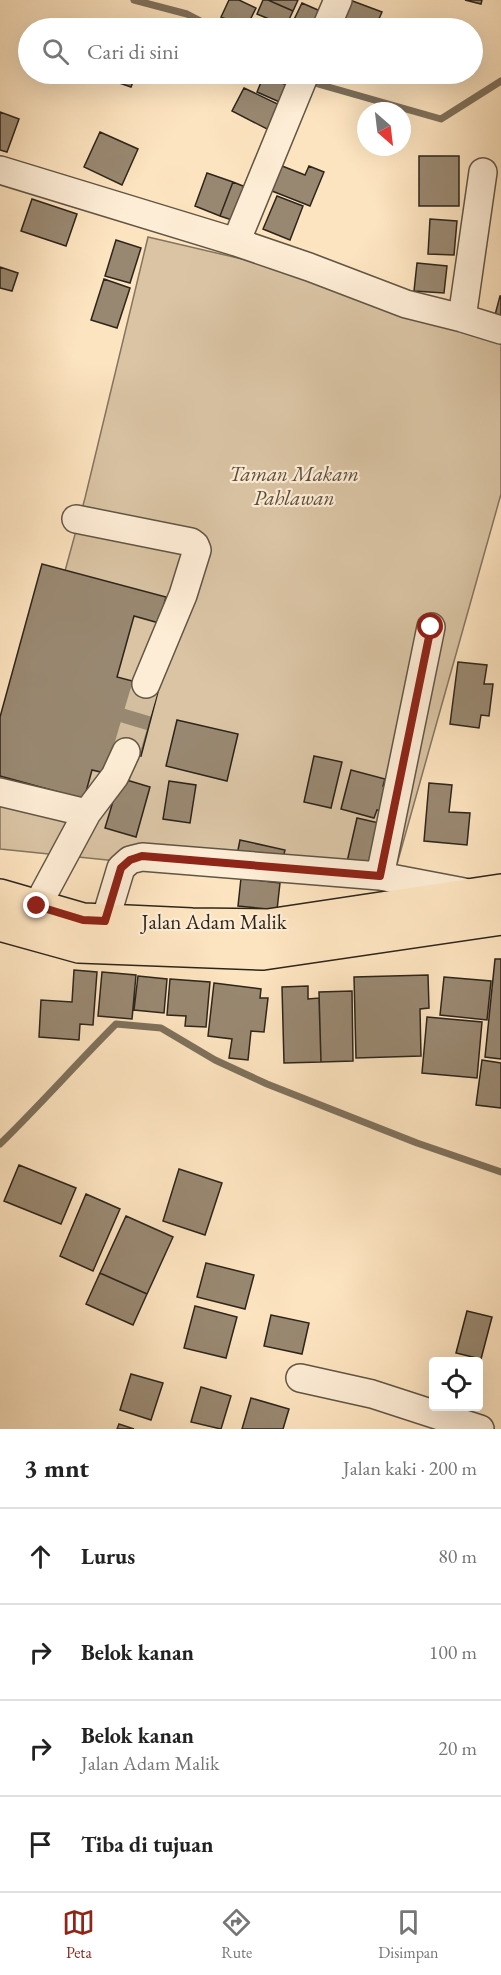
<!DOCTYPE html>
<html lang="id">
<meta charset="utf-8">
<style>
:root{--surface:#fff;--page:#f6f6f6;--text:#222;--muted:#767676;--line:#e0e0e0;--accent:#8f2418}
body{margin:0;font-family:"EB Garamond",serif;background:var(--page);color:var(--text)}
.controls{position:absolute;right:18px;bottom:18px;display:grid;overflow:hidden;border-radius:6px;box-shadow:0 6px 24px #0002}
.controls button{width:54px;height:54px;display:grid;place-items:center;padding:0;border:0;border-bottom:2px solid var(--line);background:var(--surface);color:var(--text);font:30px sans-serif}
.compass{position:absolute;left:357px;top:102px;width:54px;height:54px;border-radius:50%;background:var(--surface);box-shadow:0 6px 24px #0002;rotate:152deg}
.stop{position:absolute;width:18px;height:18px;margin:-14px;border:4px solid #8f2418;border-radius:50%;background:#fff}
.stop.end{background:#8f2418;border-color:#fff;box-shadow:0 2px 6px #0008}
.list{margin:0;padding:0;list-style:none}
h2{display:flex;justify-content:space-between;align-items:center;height:78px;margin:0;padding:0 24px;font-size:26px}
h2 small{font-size:20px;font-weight:400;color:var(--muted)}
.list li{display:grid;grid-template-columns:39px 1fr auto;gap:18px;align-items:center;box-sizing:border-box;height:96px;padding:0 24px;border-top:2px solid var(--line)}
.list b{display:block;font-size:22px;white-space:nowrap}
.list p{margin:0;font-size:20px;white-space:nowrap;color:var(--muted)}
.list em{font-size:20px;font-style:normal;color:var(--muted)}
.icon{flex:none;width:33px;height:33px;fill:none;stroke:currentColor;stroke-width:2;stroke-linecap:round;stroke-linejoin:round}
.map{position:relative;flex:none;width:501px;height:1429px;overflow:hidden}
.search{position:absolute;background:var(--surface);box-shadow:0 6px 24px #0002;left:18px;right:18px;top:18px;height:66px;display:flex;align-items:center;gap:15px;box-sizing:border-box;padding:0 21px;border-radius:33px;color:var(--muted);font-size:22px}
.sheet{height:462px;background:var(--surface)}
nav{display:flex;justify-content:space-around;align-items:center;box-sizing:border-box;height:84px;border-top:2px solid var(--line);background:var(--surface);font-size:16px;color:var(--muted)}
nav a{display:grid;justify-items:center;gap:3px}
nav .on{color:var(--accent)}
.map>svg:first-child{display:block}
.green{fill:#dac4a4;stroke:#847460;stroke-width:1.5}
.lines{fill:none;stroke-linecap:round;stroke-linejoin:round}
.stream{stroke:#7f715c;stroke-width:7}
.building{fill:#998871;stroke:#2d251b;stroke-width:1.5}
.minor-tunnel{stroke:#d3be9f;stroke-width:27;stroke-dasharray:27 14;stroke-linecap:butt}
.minor-casing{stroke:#615544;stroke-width:30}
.major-casing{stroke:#2d251b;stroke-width:36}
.minor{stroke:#feedd6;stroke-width:27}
.major{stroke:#fde4c0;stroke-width:33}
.route{stroke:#8f2418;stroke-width:8}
.labels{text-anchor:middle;stroke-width:4.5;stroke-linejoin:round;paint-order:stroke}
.park-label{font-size:21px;font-style:italic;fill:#584d3d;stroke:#feedd6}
.street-label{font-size:21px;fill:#2d251b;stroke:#feedd6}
</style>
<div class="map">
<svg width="501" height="1429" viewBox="0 0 501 1429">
<rect width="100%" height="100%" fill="#fde4c0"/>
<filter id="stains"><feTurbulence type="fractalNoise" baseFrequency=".00333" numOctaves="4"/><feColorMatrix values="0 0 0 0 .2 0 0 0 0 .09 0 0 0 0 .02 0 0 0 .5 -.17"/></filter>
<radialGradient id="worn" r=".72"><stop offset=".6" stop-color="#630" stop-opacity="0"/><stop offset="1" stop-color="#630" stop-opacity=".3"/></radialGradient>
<path class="green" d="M148 237 285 269 501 336V494L390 889 0 849V808L85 498Z"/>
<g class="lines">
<path class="stream" d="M134 0 187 14 214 28
M318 84 441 119 501 81
M0 1144C40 1105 77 1063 116 1024L161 1028 215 1060 267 1084 417 1143 501 1172"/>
</g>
<path class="building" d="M229 0H239L256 8 246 28 221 17Z
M263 0H268L293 11 286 26 257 14Z
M268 0H298L293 11Z
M350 0 382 12 375 28H338Z
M465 0H482L481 4Z
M302 3 327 14 321 28H290Z
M103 74H136L131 87 102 77Z
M264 75 291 87 284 104 257 92Z
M244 88 284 107 271 131 232 111Z
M0 112 19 119 7 152 0 150Z
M100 132 138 149 122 185 84 167Z
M419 156H459V206H419Z
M277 164 305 175 309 166 324 172 310 206 267 189Z
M207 173 233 182 220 216 195 206Z
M233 182 253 190 241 223 220 216Z
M277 196 303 206 290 240 263 229Z
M32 199 77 214 66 246 21 231Z
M430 219 457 221 454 255 428 254Z
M116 240 141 248 130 283 105 276Z
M417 263 447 266 444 293 414 291Z
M0 267 18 273 12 291 0 288Z
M104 279 130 288 117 328 91 320Z
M500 296H501V317L495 315Z
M42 564 166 597 159 623 134 616 117 677 159 688 141 756 120 750 113 775 92 770 84 799 0 776V717Z
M458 662 487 665 484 684H493L489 716 481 715 479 728 450 724Z
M177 720 238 734 227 781 166 766Z
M314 756 342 762 331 808 304 802Z
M351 770 385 779 383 786 392 788 385 812 377 810 374 818 341 809Z
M120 778 150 787 136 837 105 828Z
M169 781 196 785 190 823 163 819Z
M429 783 452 785 449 812 470 813 467 845 424 841Z
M357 818 388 825 378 868 347 862Z
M240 840 285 850 281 865 237 855Z
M241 878 280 883 277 910 238 906Z
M495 959H501V1059L485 1057Z
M74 970 97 972 93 1025 80 1024 79 1040 39 1037 41 1000 72 1002Z
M102 972 136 975 132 1019 98 1016Z
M428 975 429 1008 420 1009 421 1056 356 1058 354 977Z
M138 976 167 979 164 1013 134 1010Z
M444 977 491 981 487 1020 440 1015Z
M170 979 210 982 206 1027 185 1026 186 1016 167 1015Z
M214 983 261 989 260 998H268L264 1032 251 1031 248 1060 229 1058 232 1039 208 1036Z
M308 986V999L319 998 321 1062 284 1063 282 987Z
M352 991 353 1061 321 1062 319 992Z
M427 1017 482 1022 477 1078 422 1073Z
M482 1060 501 1063V1108L476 1105Z
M19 1165 76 1188 61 1224 4 1201Z
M179 1169 222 1183 205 1235 163 1221Z
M86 1194 120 1209 93 1271 60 1256Z
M126 1216 173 1237 147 1294 100 1273Z
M206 1263 254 1275 245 1309 197 1297Z
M100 1273 147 1294 133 1325 86 1304Z
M195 1306 237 1317 226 1358 184 1348Z
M467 1311 492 1317 481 1359 456 1353Z
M271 1315 309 1323 302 1354 264 1346Z
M131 1374 163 1383 151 1420 120 1410Z
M201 1387 231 1396 221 1429 191 1422Z
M251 1398 289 1409 283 1429H242Z
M119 1424 134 1429H117Z"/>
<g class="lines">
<path class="minor-tunnel" d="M126 752 146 684"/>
<g class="minor-casing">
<path id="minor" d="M326 28 338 0
M0 170 236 242 309 267 406 304 462 318 501 330
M236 242 305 74
M462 318 483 172
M76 519 191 542 195 545 197 550 183 595 146 684
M0 792 87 813
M380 876 431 627
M37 906 87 813 115 776 126 752
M105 921 121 868 130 860 142 857 380 876 464 892
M300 1378 372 1394 480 1429"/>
</g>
<g class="major-casing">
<path id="major" d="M0 896 83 920 192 925 268 926 501 891
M0 924 79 946 263 953 501 918"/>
</g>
<use href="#minor" class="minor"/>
<use href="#major" class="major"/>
</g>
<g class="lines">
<path class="route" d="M37 906 83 920 105 921 121 868 130 860 142 856 380 876 431 627"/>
</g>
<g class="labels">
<g class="park-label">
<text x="294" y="481">Taman Makam<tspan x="294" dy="24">Pahlawan</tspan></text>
</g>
<g class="street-label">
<text x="214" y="929">Jalan Adam Malik</text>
</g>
</g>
<rect width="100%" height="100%" filter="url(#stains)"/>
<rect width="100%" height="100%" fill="url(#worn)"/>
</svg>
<div class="controls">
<button><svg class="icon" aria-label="locate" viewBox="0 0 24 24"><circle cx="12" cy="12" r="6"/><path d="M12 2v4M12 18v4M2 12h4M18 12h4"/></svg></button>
</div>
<svg class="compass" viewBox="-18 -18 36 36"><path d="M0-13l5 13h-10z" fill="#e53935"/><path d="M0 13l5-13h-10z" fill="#767676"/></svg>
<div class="stop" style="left:431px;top:627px"></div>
<div class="stop end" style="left:37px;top:906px"></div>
<div class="search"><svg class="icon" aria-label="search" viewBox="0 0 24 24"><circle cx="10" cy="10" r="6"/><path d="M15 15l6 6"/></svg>Cari di sini</div>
</div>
<section class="sheet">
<h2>3 mnt<small>Jalan kaki · 200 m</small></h2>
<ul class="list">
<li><svg class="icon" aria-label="ahead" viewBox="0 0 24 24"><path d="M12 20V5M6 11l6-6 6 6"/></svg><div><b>Lurus</b></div><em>80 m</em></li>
<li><svg class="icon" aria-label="right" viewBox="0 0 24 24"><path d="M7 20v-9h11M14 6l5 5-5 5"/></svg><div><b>Belok kanan</b></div><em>100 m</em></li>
<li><svg class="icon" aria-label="right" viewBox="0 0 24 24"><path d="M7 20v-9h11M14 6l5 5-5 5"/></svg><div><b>Belok kanan</b><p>Jalan Adam Malik</p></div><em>20 m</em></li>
<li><svg class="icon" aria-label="arrive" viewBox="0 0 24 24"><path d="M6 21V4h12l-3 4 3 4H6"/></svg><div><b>Tiba di tujuan</b></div></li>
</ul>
</section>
<nav>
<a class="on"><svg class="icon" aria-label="map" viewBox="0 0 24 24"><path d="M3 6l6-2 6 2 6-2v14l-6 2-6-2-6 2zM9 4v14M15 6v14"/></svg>Peta</a>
<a><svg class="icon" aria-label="directions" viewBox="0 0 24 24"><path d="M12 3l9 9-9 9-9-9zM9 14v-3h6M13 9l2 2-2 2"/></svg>Rute</a>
<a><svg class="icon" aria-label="saved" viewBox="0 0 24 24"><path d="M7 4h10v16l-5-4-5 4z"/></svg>Disimpan</a>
</nav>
